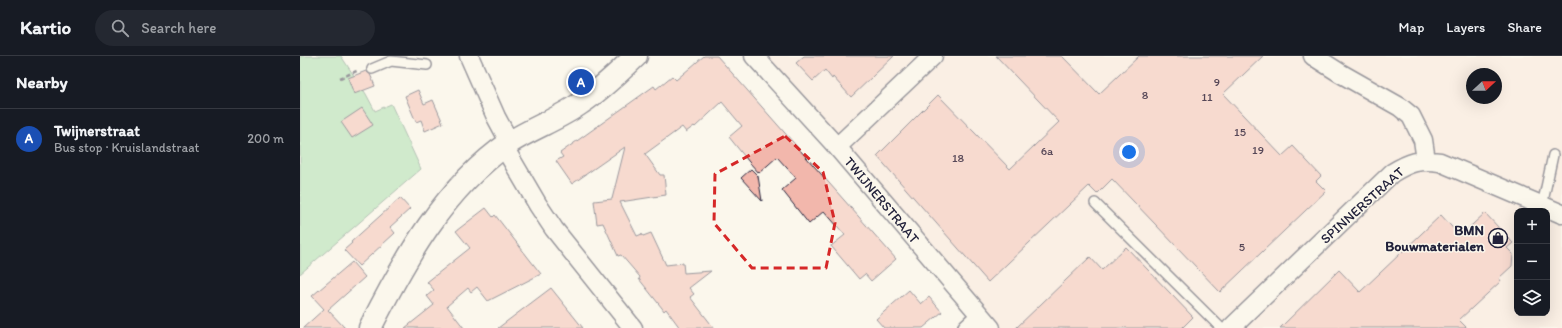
<!DOCTYPE html>
<meta charset="utf-8">
<style>
:root{--surface:#171b24;--page:#242831;--text:#f1f3f6;--muted:#9ea1a6;--line:#363941;--accent:#8c9099}
body{margin:0;font-family:Itim,sans-serif;background:var(--page);color:var(--text)}
.controls{position:absolute;right:12px;bottom:12px;display:grid;overflow:hidden;border-radius:8px;box-shadow:0 4px 16px #0002}
.controls button{width:36px;height:36px;display:grid;place-items:center;padding:0;border:0;border-bottom:1px solid var(--line);background:var(--surface);color:var(--text);font:20px sans-serif}
.compass{position:absolute;left:1166px;top:12px;width:36px;height:36px;border-radius:50%;background:var(--surface);box-shadow:0 4px 16px #0002;rotate:68deg}
.you{position:absolute;left:829px;top:96px;width:14px;height:14px;margin:-10px;border:3px solid #fff;border-radius:50%;background:#1a73e8;box-shadow:0 0 0 6px #1a73e833}
.badge{display:grid;place-items:center;width:26px;height:26px;border-radius:50%;background:var(--accent);color:#fff;font-size:13px;font-weight:700}
.pin{position:absolute;translate:-50% -50%;border:2px solid #fff;box-shadow:0 1px 4px #0006}
.list{margin:0;padding:0;list-style:none}
h2{display:flex;justify-content:space-between;align-items:center;height:52px;margin:0;padding:0 16px;font-size:17px}
h2 small{font-size:13px;font-weight:400;color:var(--muted)}
.list li{display:grid;grid-template-columns:26px 1fr auto;gap:12px;align-items:center;box-sizing:border-box;height:60px;padding:0 16px;border-top:1px solid var(--line)}
.list b{display:block;font-size:15px;white-space:nowrap}
.list p{margin:0;font-size:13px;white-space:nowrap;color:var(--muted)}
.list em{font-size:13px;font-style:normal;color:var(--muted)}
.icon{flex:none;width:22px;height:22px;fill:none;stroke:currentColor;stroke-width:2;stroke-linecap:round;stroke-linejoin:round}
.map{position:relative;flex:none;width:1262px;height:272px;overflow:hidden}
header{display:flex;align-items:center;gap:24px;box-sizing:border-box;height:56px;padding:0 20px;background:var(--surface);border-bottom:1px solid var(--line)}
header strong{font-size:19px}
nav{display:flex;gap:22px;margin-inline-start:auto;font-size:14px}
.search{width:280px;height:36px;background:var(--page);display:flex;align-items:center;gap:10px;box-sizing:border-box;padding:0 14px;border-radius:22px;color:var(--muted);font-size:15px}
main{display:flex}
aside{flex:1;background:var(--surface)}
.map>svg:first-child{display:block}
.built{fill:#f8e4d9;fill-rule:evenodd}
.green{fill:#9bdaa4;stroke:#5e7e70}
.building{fill:#f2b7ac;stroke:#22223b}
.lines{fill:none;stroke-linecap:round;stroke-linejoin:round}
.lane-casing{stroke:#22223b;stroke-width:12}
.street-casing{stroke:#22223b;stroke-width:21}
.secondary-casing{stroke:#22223b;stroke-width:25}
.path{stroke:#22223b;stroke-width:2.5;stroke-dasharray:4 3;stroke-linecap:butt}
.lane{stroke:#fbf7ec;stroke-width:9}
.street{stroke:#fbf7ec;stroke-width:18}
.secondary{stroke:#fbf7ec;stroke-width:22}
.marked{fill:none;stroke:#d62828;stroke-width:3;stroke-dasharray:8 5;stroke-linejoin:round}
.labels{text-anchor:middle;stroke-width:3;stroke-linejoin:round;paint-order:stroke}
.number-label{font-size:12px;fill:#564757}
.street-label{font-size:14px;fill:#22223b;stroke:#fbf7ec}
.poi-label{font-size:14px;font-weight:bold;fill:#22223b;stroke:#fbf7ec;text-anchor:end}
</style>
<header>
<strong>Kartio</strong>
<div class="search"><svg class="icon" aria-label="search" viewBox="0 0 24 24"><circle cx="10" cy="10" r="6"/><path d="M15 15l6 6"/></svg>Search here</div>
<nav><a>Map</a><a>Layers</a><a>Share</a></nav>
</header>
<main>
<aside>
<h2>Nearby<small></small></h2>
<ul class="list">
<li><span class="badge" style="background:#1a4fb4">A</span><div><b>Twijnerstraat</b><p>Bus stop · Kruislandstraat</p></div><em>200 m</em></li>
</ul>
</aside>
<div class="map">
<svg width="1262" height="272" viewBox="0 0 1262 272">
<rect width="100%" height="100%" fill="#fbf7ec"/>
<filter id="ink" filterUnits="userSpaceOnUse"><feTurbulence type="fractalNoise" baseFrequency=".025" numOctaves="2"/><feDisplacementMap in="SourceGraphic" scale="8" xChannelSelector="R" yChannelSelector="G"/><feConvolveMatrix kernelMatrix="1 2 1 2 8 2 1 2 1" color-interpolation-filters="sRGB"/></filter>
<g filter="url(#ink)">
<path class="built" d="M454 0H1262V272H696ZM1172 18H1196V42H1172ZM1217 155H1247V257H1217Z"/>
<path class="green" d="M0 0H41L66 38 75 55 91 48 121 113 0 218Z"/>
<path class="building" d="M404 0H417L596 203 571 225 565 218 559 223 531 190 545 179 524 155 509 168 482 134 496 122 477 101 459 117 449 106 429 81 442 70 422 46 395 71 394 70 386 76 382 71 345 98 360 119H364L366 139 320 146 337 180 342 178 343 180 351 177 366 209 383 207 384 217 411 215 389 232 394 238 390 241 414 272H380L366 253 364 255 362 252 339 223 340 221 321 199 318 200 303 167 297 168 294 145 312 143 325 91 272 128 256 105 263 101 260 97 354 30 356 33 372 20 376 24Z
M504 0H594L551 41 533 21 532 23 525 14 513 25 496 7Z
M696 0H762L799 38 839 0H963L923 38 982 100 993 90 1021 120 1016 125 1026 135 920 236 812 123 797 138 789 130 688 226 577 100 638 39 710 113 759 66Z
M66 15 70 18 75 30 54 38 48 22Z
M118 34 124 48 133 44 143 67 125 75 121 64 116 66 105 40Z
M62 52 73 69 52 82 41 66Z
M451 113 458 120 462 145 441 122Z
M100 142 110 153 90 171 95 177 59 210 44 194 52 187 51 186Z
M186 152 193 161 195 159 241 218 188 245 177 231 171 236 168 232 147 250 164 272H105L134 249 127 240 134 234 127 226 170 192 156 175Z
M1185 157 1213 187 1207 192 1213 198 1212 210 1199 222 1201 225 1159 264 1167 272H980L1039 214 1060 236 1141 159 1160 180Z
M826 191 893 261 882 272H716L790 201 802 214Z
M52 206 65 221 28 254 45 272H3L24 253 12 240Z
M251 232 283 272H198Z
M609 234 621 248 629 241 642 256 623 272H584L576 263Z"/>
<g class="lines">
<g class="lane-casing">
<path id="lane" d="M72 13 91 5 127 9
M795 147 921 272
M1242 150 1253 99"/>
</g>
<g class="street-casing">
<path id="street" d="M169 0 196 61 210 87
M454 0 537 91 691 272
M1013 0 1040 17 1100 51 1111 60 1123 84 1126 104
M204 91 238 149 254 173 333 272
M537 91 633 0
M667 272 680 260
M931 272 1092 117C1110 106 1119 103 1140 106L1262 158"/>
</g>
<g class="secondary-casing">
<path id="secondary" d="M70 272C105 203 144 132 209 87 232 72 259 63 281 47 301 34 319 16 336 0"/>
</g>
<path class="path" d="M40 22 59 14"/>
<use href="#lane" class="lane"/>
<use href="#street" class="street"/>
<use href="#secondary" class="secondary"/>
</g>
</g>
<path d="M0 0H1262V272H0ZM485 80 523 116 535 167 526 212H452L414 167 415 118Z" fill="#fbf7ec" fill-opacity=".55" fill-rule="evenodd"/>
<path class="marked" d="M485 80 523 116 535 167 526 212H452L414 167 415 118Z"/>
<defs>
<g id="shop-ring" transform="scale(1)"><circle r="9.5" fill="#fbf7ec" stroke="#22223b" stroke-width="1.5"/><path d="M-5-2.5h2.3a2.7 3.5 0 0 1 5.4 0H5L5.5 6h-11ZM-1.5-2.5h3a1.5 2.3 0 0 0-3 0Z" fill="#22223b"/></g>
</defs>
<g fill-rule="evenodd">
<use href="#shop-ring" x="1198" y="182"/>
</g>
<g class="labels">
<g class="number-label">
<text x="917" y="30">9</text>
<text x="845" y="43">8</text>
<text x="907" y="45">11</text>
<text x="940" y="80">15</text>
<text x="958" y="98">19</text>
<text x="747" y="99">6a</text>
<text x="658" y="106">18</text>
<text x="942" y="195">5</text>
</g>
<g class="street-label">
<text transform="translate(582 144) rotate(50)" y="5">TWIJNERSTRAAT</text>
<text transform="translate(1062 149) rotate(-42)" y="5">SPINNERSTRAAT</text>
</g>
<g class="poi-label">
<text x="1184" y="179">BMN<tspan x="1184" dy="16">Bouwmaterialen</tspan></text>
</g>
</g>
</svg>
<div class="controls">
<button>+</button>
<button>−</button>
<button><svg class="icon" aria-label="layers" viewBox="0 0 24 24"><path d="M12 4l9 5-9 5-9-5zM3 14l9 5 9-5"/></svg></button>
</div>
<svg class="compass" viewBox="-18 -18 36 36"><path d="M0-13l5 13h-10z" fill="#e53935"/><path d="M0 13l5-13h-10z" fill="#9ea1a6"/></svg>
<div class="you"></div>
<div class="pin badge" style="left:281px;top:26px;background:#1a4fb4">A</div>
</div>
</main>
